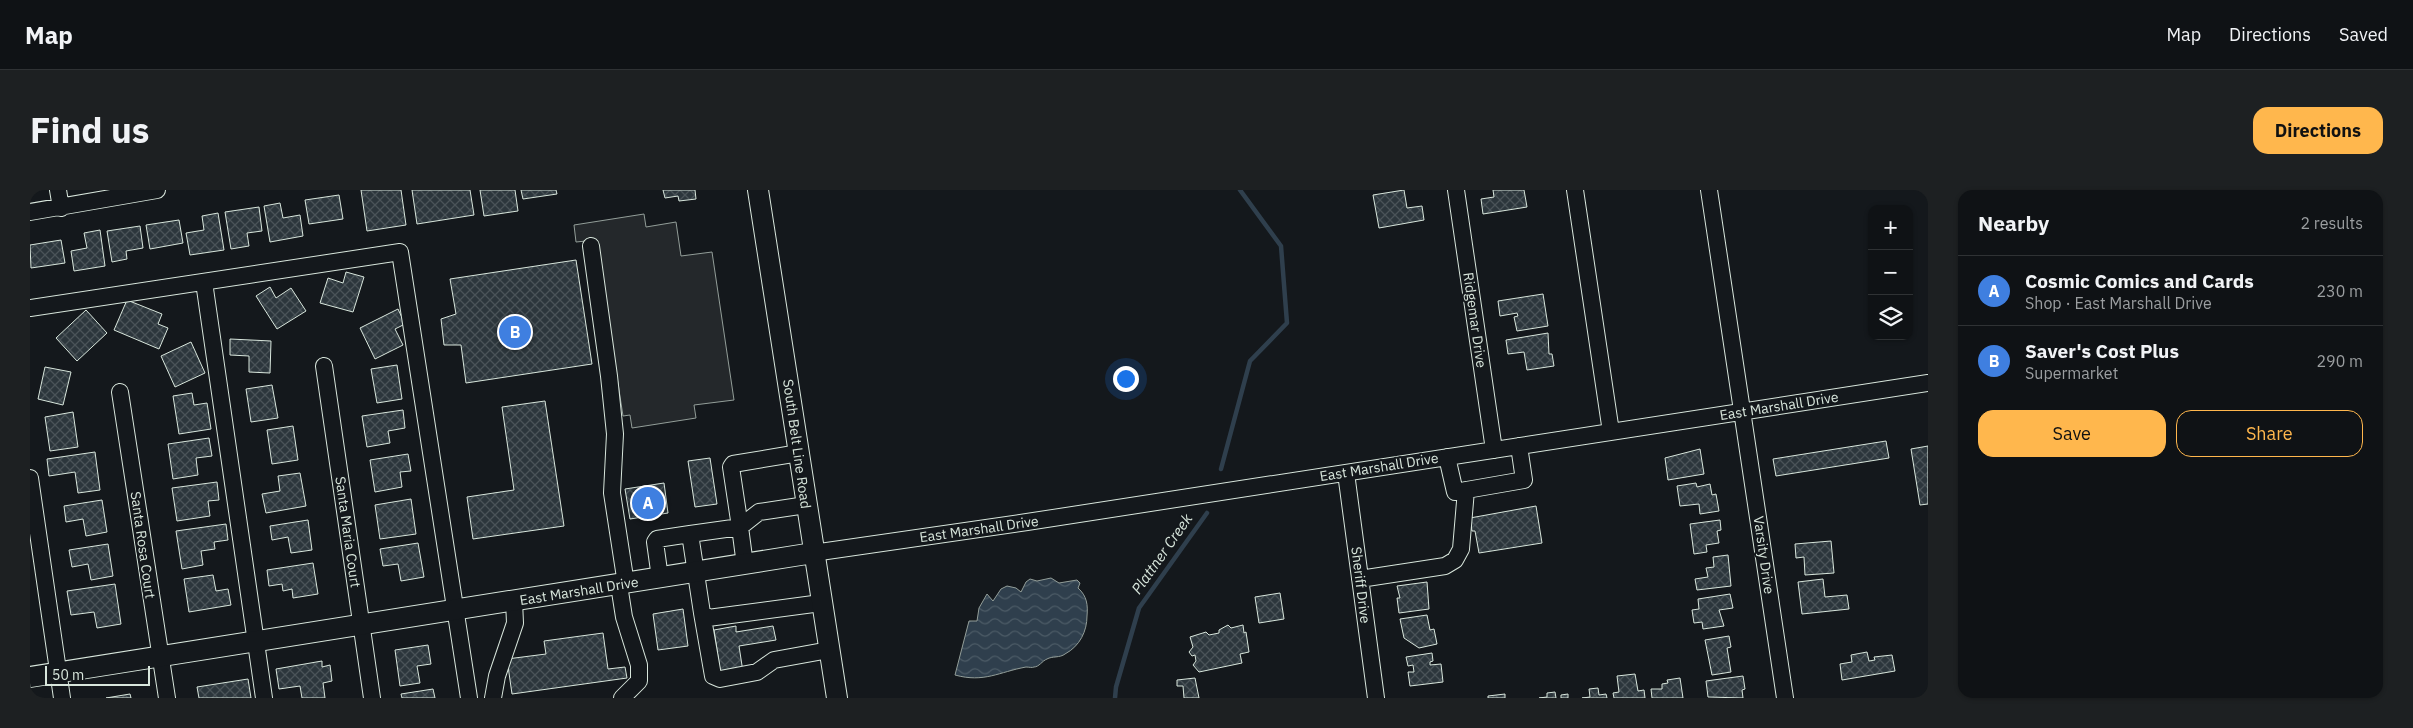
<!DOCTYPE html>
<meta charset="utf-8">
<style>
:root{--surface:#0f1215;--page:#1d2022;--text:#f1f3f6;--muted:#9b9ea0;--line:#2f3234;--accent:#ffb74d}
body{margin:0;font-family:"IBM Plex Sans",sans-serif;background:var(--page);color:var(--text)}
.controls{position:absolute;right:15px;top:15px;display:grid;overflow:hidden;border-radius:10px;box-shadow:0 1px 4px #0004}
.controls button{width:45px;height:45px;display:grid;place-items:center;padding:0;border:0;border-bottom:1px solid var(--line);background:var(--surface);color:var(--text);font:25px sans-serif}
.scale{position:absolute;left:15px;bottom:12px;width:105px;box-sizing:border-box;padding-left:5px;border:2px solid #d8e6dc;border-top:0;font-size:14px;line-height:18px;white-space:nowrap;color:#d8e6dc;-webkit-text-stroke:4px #14181c;paint-order:stroke}
.you{position:absolute;left:1095px;top:188px;width:18px;height:18px;margin:-12px;border:4px solid #fff;border-radius:50%;background:#1a73e8;box-shadow:0 0 0 8px #1a73e833}
.badge{display:grid;place-items:center;width:32px;height:32px;border-radius:50%;background:var(--accent);color:#fff;font-size:16px;font-weight:700}
.pin{position:absolute;translate:-50% -50%;border:2px solid #fff;box-shadow:0 1px 5px #0006}
.list{margin:0;padding:0;list-style:none}
h2{display:flex;justify-content:space-between;align-items:center;height:65px;margin:0;padding:0 20px;font-size:21px}
h2 small{font-size:16px;font-weight:400;color:var(--muted)}
.list li{display:grid;grid-template-columns:32px 1fr auto;gap:15px;align-items:center;box-sizing:border-box;height:70px;padding:0 20px;border-top:1px solid var(--line)}
.list b{display:block;font-size:19px;white-space:nowrap}
.list p{margin:0;font-size:16px;white-space:nowrap;color:var(--muted)}
.list em{font-size:16px;font-style:normal;color:var(--muted)}
.actions{display:flex;gap:10px;padding:15px 20px}
.actions a{flex:1;padding:11px 0;border:1px solid var(--accent);border-radius:15px;text-align:center;font-size:18px;color:var(--accent)}
.actions .main{background:var(--accent);color:#111}
.icon{flex:none;width:28px;height:28px;fill:none;stroke:currentColor;stroke-width:2;stroke-linecap:round;stroke-linejoin:round}
.map{position:relative;flex:none;width:1898px;height:508px;overflow:hidden;border-radius:15px}
header{display:flex;align-items:center;gap:30px;box-sizing:border-box;height:70px;padding:0 25px;background:var(--surface);border-bottom:1px solid var(--line)}
header strong{font-size:24px}
nav{display:flex;gap:28px;margin-inline-start:auto;font-size:18px}
.intro{display:flex;align-items:center;justify-content:space-between;box-sizing:border-box;height:120px;padding:0 30px}
h1{margin:0;font-size:35px}
.button{padding:12px 22px;border-radius:15px;background:var(--accent);color:#111;font-size:18px;font-weight:700}
main{display:flex;gap:30px;padding:0 30px}
aside{flex:1;background:var(--surface);border-radius:15px;box-shadow:0 1px 4px #0004}
.map>svg:first-child{display:block}
.parking{fill:#24282b;stroke:#939e99}
.water{fill:url(#water-waves);stroke:#939e99}
.lines{fill:none;stroke-linecap:round;stroke-linejoin:round}
.stream{stroke:#2f3f4d;stroke-width:4.5}
.building{fill:url(#building-cross-hatch);stroke:#d8e6dc}
.minor-casing{stroke:#d8e6dc;stroke-width:18}
.major-casing{stroke:#d8e6dc;stroke-width:22}
.minor{stroke:#14181c;stroke-width:16}
.major{stroke:#14181c;stroke-width:20}
.labels{text-anchor:middle;stroke-width:4;stroke-linejoin:round;paint-order:stroke}
.street-label{font-size:14px;fill:#d8e6dc;stroke:#14181c}
.water-label{font-size:15px;font-style:italic;fill:#d8e6dc;stroke:#14181c}
</style>
<header>
<strong>Map</strong>
<nav><a>Map</a><a>Directions</a><a>Saved</a></nav>
</header>
<div class="intro"><h1>Find us</h1><a class="button">Directions</a></div>
<main>
<div class="map">
<svg width="1898" height="508" viewBox="0 0 1898 508">
<defs>
<pattern id="water-waves" width="16" height="10" patternUnits="userSpaceOnUse" patternTransform="scale(1.25)"><rect width="16" height="10" fill="#2f3f4d"/><path d="M0 5q4-4 8 0t8 0" fill="none" stroke="#4c5b66"/></pattern>
<pattern id="building-cross-hatch" width="8" height="8" patternUnits="userSpaceOnUse" patternTransform="scale(1.25)"><rect width="8" height="8" fill="#2c363c"/><path d="M0 0l8 8M0 8l8-8" fill="none" stroke="#4a5358"/></pattern>
</defs>
<rect width="100%" height="100%" fill="#14181c"/>
<path class="parking" d="M614 24 616 37 646 32 651 66 682 62 704 210 664 215 666 228 602 238 600 225 593 226 566 50 546 52 544 35Z"/>
<path class="water" d="M1021 388 1029 393 1047 390 1050 393 1048 398C1057 406 1058 415 1057 426 1057 441 1050 456 1035 464 1030 468 1022 466 1017 469 1012 471 1009 477 1004 477 1002 478 999 477 996 477 969 482 954 493 925 485L939 431H947L949 418 957 404 963 411 971 399 977 396 986 398 991 402 996 392 1000 389 1007 391Z"/>
<g class="lines">
<path class="stream" d="M1191 279 1220 171 1257 133 1251 56 1210 0
M1085 508 1086 497 1109 418 1177 323"/>
</g>
<path class="building" d="M331 0H371L376 35 337 41Z
M382 0H440L444 25 387 34Z
M450 0H485L488 21 454 26Z
M491 0H526L527 4 493 9Z
M633 0H665L666 9 649 11 648 6 635 8Z
M1374 0 1377 18 1392 16 1394 30 1349 38 1343 5Z
M1463 0H1494L1497 17 1453 24 1451 9 1464 7Z
M309 5 313 29 279 34 275 10Z
M250 13 253 28 270 25 273 46 240 52 234 16Z
M229 17 232 41 217 43 219 56 201 59 195 22Z
M188 23 194 60 160 65 156 43 174 40 172 26Z
M149 30 153 53 120 59 116 35Z
M110 36 113 58 96 61 97 69 82 72 77 41Z
M70 40 75 76 44 81 41 61 57 58 54 43Z
M31 50 35 73 1 78 0 55Z
M546 70 562 174 436 193 431 155H414L411 129 426 124 420 89Z
M316 82 334 87 323 122 290 113 298 88 313 93Z
M240 97 246 108 261 98 276 121 247 139 226 106Z
M1513 104 1518 136 1487 141 1484 127 1488 126 1487 123 1470 126 1468 111Z
M97 110 132 124 128 134 138 138 129 159 84 140Z
M368 119 375 134 365 139 373 155 345 169 330 138Z
M56 120 77 143 47 171 26 148Z
M1518 143 1519 164H1522L1524 176 1497 180 1494 162 1478 164 1476 150Z
M200 149 241 151 240 183 219 182V166L200 165Z
M161 152 175 183 145 197 131 166Z
M367 175 372 209 347 213 341 179Z
M15 177 41 182 33 215 8 209Z
M242 195 248 228 221 232 216 199Z
M162 203 164 215 177 213 181 239 149 244 143 206Z
M515 211 534 336 443 349 437 307 484 300 472 217Z
M373 220 375 238 358 241 360 253 337 257 332 226Z
M43 222 48 257 20 261 15 227Z
M263 236 268 270 242 274 237 240Z
M179 248 182 266 166 268 168 285 143 289 138 254Z
M1856 251 1859 268 1746 286 1743 269Z
M1898 256V314L1890 315 1881 259Z
M1670 259 1674 284 1638 290 1635 268Z
M65 262 70 300 48 303 45 282 19 286 17 269Z
M378 264 381 281 370 282 372 297 345 302 340 270Z
M680 268 687 314 665 317 658 271Z
M270 283 276 316 236 323 232 304 250 301 248 286Z
M187 292 189 310 178 311 180 326 147 331 142 298Z
M634 293 638 323 600 329 595 299Z
M1666 293 1667 297 1680 294 1682 305 1686 304 1689 321 1670 324 1669 314 1650 316 1647 296Z
M381 309 386 344 350 349 345 315Z
M72 310 77 342 56 346 53 329 36 332 34 316Z
M1506 316 1512 353 1449 363 1445 341H1442L1440 328Z
M278 330 282 360 261 363 258 347 242 350 240 336Z
M1690 330 1691 340 1687 341 1689 353 1676 355 1677 362 1664 364 1660 334Z
M196 334 198 350 184 352 185 359 171 361 173 375 152 379 146 341Z
M1801 351 1804 383 1775 385 1774 367 1766 368 1765 354Z
M388 353 394 387 371 391 368 374 353 376 350 359Z
M78 354 83 386 61 390 58 374 42 377 39 360Z
M1698 365 1701 396 1667 400 1665 389 1678 387 1676 378 1684 377 1683 367Z
M283 373 288 404 263 408 262 399 253 401 252 394 239 396 237 380Z
M183 385 186 401 198 399 201 415 159 422 154 389Z
M1793 389 1795 407 1817 405 1819 419 1772 424 1768 392Z
M1397 392 1399 419 1369 423 1367 408H1370L1367 396Z
M85 394 91 434 67 438 64 422 41 425 37 401Z
M1250 403 1254 429 1229 433 1225 407Z
M1700 404 1703 418 1689 420 1694 436 1673 439 1672 432 1664 433 1662 420 1669 419 1668 409Z
M653 419 658 456 628 460 623 424Z
M1397 425 1400 440 1404 439 1407 454 1389 458 1374 448 1370 429Z
M1198 435 1201 438 1213 435 1214 443 1216 442 1219 462 1210 464 1212 473 1169 482 1163 475 1166 471 1165 465 1162 466 1159 462 1163 457 1160 447 1176 442 1179 445 1189 443V440Z
M706 436V442L743 436 746 450 709 456 713 482 691 486 684 440Z
M573 443 578 479 595 477 597 488 482 504 477 469 516 464 514 451Z
M1699 446 1701 457 1697 458 1701 482 1682 485 1675 450Z
M398 455 401 474 387 476 390 493 370 496 365 460Z
M1837 462 1839 471 1845 470 1844 467 1862 465 1865 481 1812 490 1810 474 1822 472 1821 465Z
M1402 463 1403 471 1400 472V475L1411 474 1413 492 1380 496 1378 482H1384L1383 475 1378 476 1376 467Z
M292 471V477L300 475 302 491 293 493 295 508H272L270 496 249 499 246 479Z
M1605 484 1608 501 1614 500 1615 508H1584L1583 503 1589 502 1587 486Z
M1713 486 1715 499 1712 500 1713 508 1678 507 1676 491Z
M1165 488 1169 508H1154L1153 496H1147V490Z
M1650 488 1653 508H1622L1621 499H1632V494L1638 493 1637 490Z
M218 489 221 508H169L167 497Z
M1568 498 1569 505 1576 504 1577 508H1552L1560 507 1559 499Z
M403 499 405 508H372L371 504Z
M1525 502 1526 508H1509L1517 507V503Z
M100 504 101 508H76Z
M1475 504V508H1458V506Z
M1538 504V508H1531V505Z"/>
<g class="lines">
<g class="minor-casing">
<path id="minor" d="M28 0 31 18
M1426 0 1464 260
M1545 0 1581 242
M1679 0 1755 508
M0 22 127 0
M561 56 579 186 585 244 582 303 596 394
M174 92 234 508
M0 118 370 62 439 508
M294 176 342 508
M90 202 137 508
M1417 267 1425 302 1494 290 1489 256
M1316 283 1346 508
M0 288 32 508
M710 337 701 277 703 274 769 263
M710 337 729 322 776 315
M660 344 710 337 715 375
M783 363 997 332 1898 193
M630 388 625 352 627 349 660 344 672 423 678 428 791 413
M1330 389 1415 376 1425 370 1431 359 1436 300
M589 395 594 427 609 475V491L592 508
M672 423 683 486 690 489 727 482 744 470 799 460
M463 508 467 486 485 433 484 411"/>
</g>
<g class="major-casing">
<path id="major" d="M728 0 807 508
M0 487 783 363"/>
</g>
<use href="#minor" class="minor"/>
<use href="#major" class="major"/>
</g>
<g class="labels">
<g class="street-label">
<text transform="translate(1445 130) rotate(82)" y="5">Ridgemar Drive</text>
<text transform="translate(1749 216) rotate(-9)" y="5">East Marshall Drive</text>
<text transform="translate(767 254) rotate(82)" y="5">South Belt Line Road</text>
<text transform="translate(1349 277) rotate(-9)" y="5">East Marshall Drive</text>
<text transform="translate(949 339) rotate(-8)" y="5">East Marshall Drive</text>
<text transform="translate(318 342) rotate(82)" y="5">Santa Maria Court</text>
<text transform="translate(113 355) rotate(82)" y="5">Santa Rosa Court</text>
<text transform="translate(1734 365) rotate(82)" y="5">Varsity Drive</text>
<text transform="translate(1331 395) rotate(83)" y="5">Sheriff Drive</text>
<text transform="translate(549 401) rotate(-9)" y="5">East Marshall Drive</text>
</g>
<g class="water-label">
<text transform="translate(1132 364) rotate(-55)" y="5">Plattner Creek</text>
</g>
</g>
</svg>
<div class="controls">
<button>+</button>
<button>−</button>
<button><svg class="icon" aria-label="layers" viewBox="0 0 24 24"><path d="M12 4l9 5-9 5-9-5zM3 14l9 5 9-5"/></svg></button>
</div>
<div class="scale">50 m</div>
<div class="you"></div>
<div class="pin badge" style="left:618px;top:313px;background:#3f7fe0">A</div>
<div class="pin badge" style="left:485px;top:142px;background:#3f7fe0">B</div>
</div>
<aside>
<h2>Nearby<small>2 results</small></h2>
<ul class="list">
<li><span class="badge" style="background:#3f7fe0">A</span><div><b>Cosmic Comics and Cards</b><p>Shop · East Marshall Drive</p></div><em>230 m</em></li>
<li><span class="badge" style="background:#3f7fe0">B</span><div><b>Saver's Cost Plus</b><p>Supermarket</p></div><em>290 m</em></li>
</ul>
<div class="actions"><a class="main">Save</a><a>Share</a></div>
</aside>
</main>
